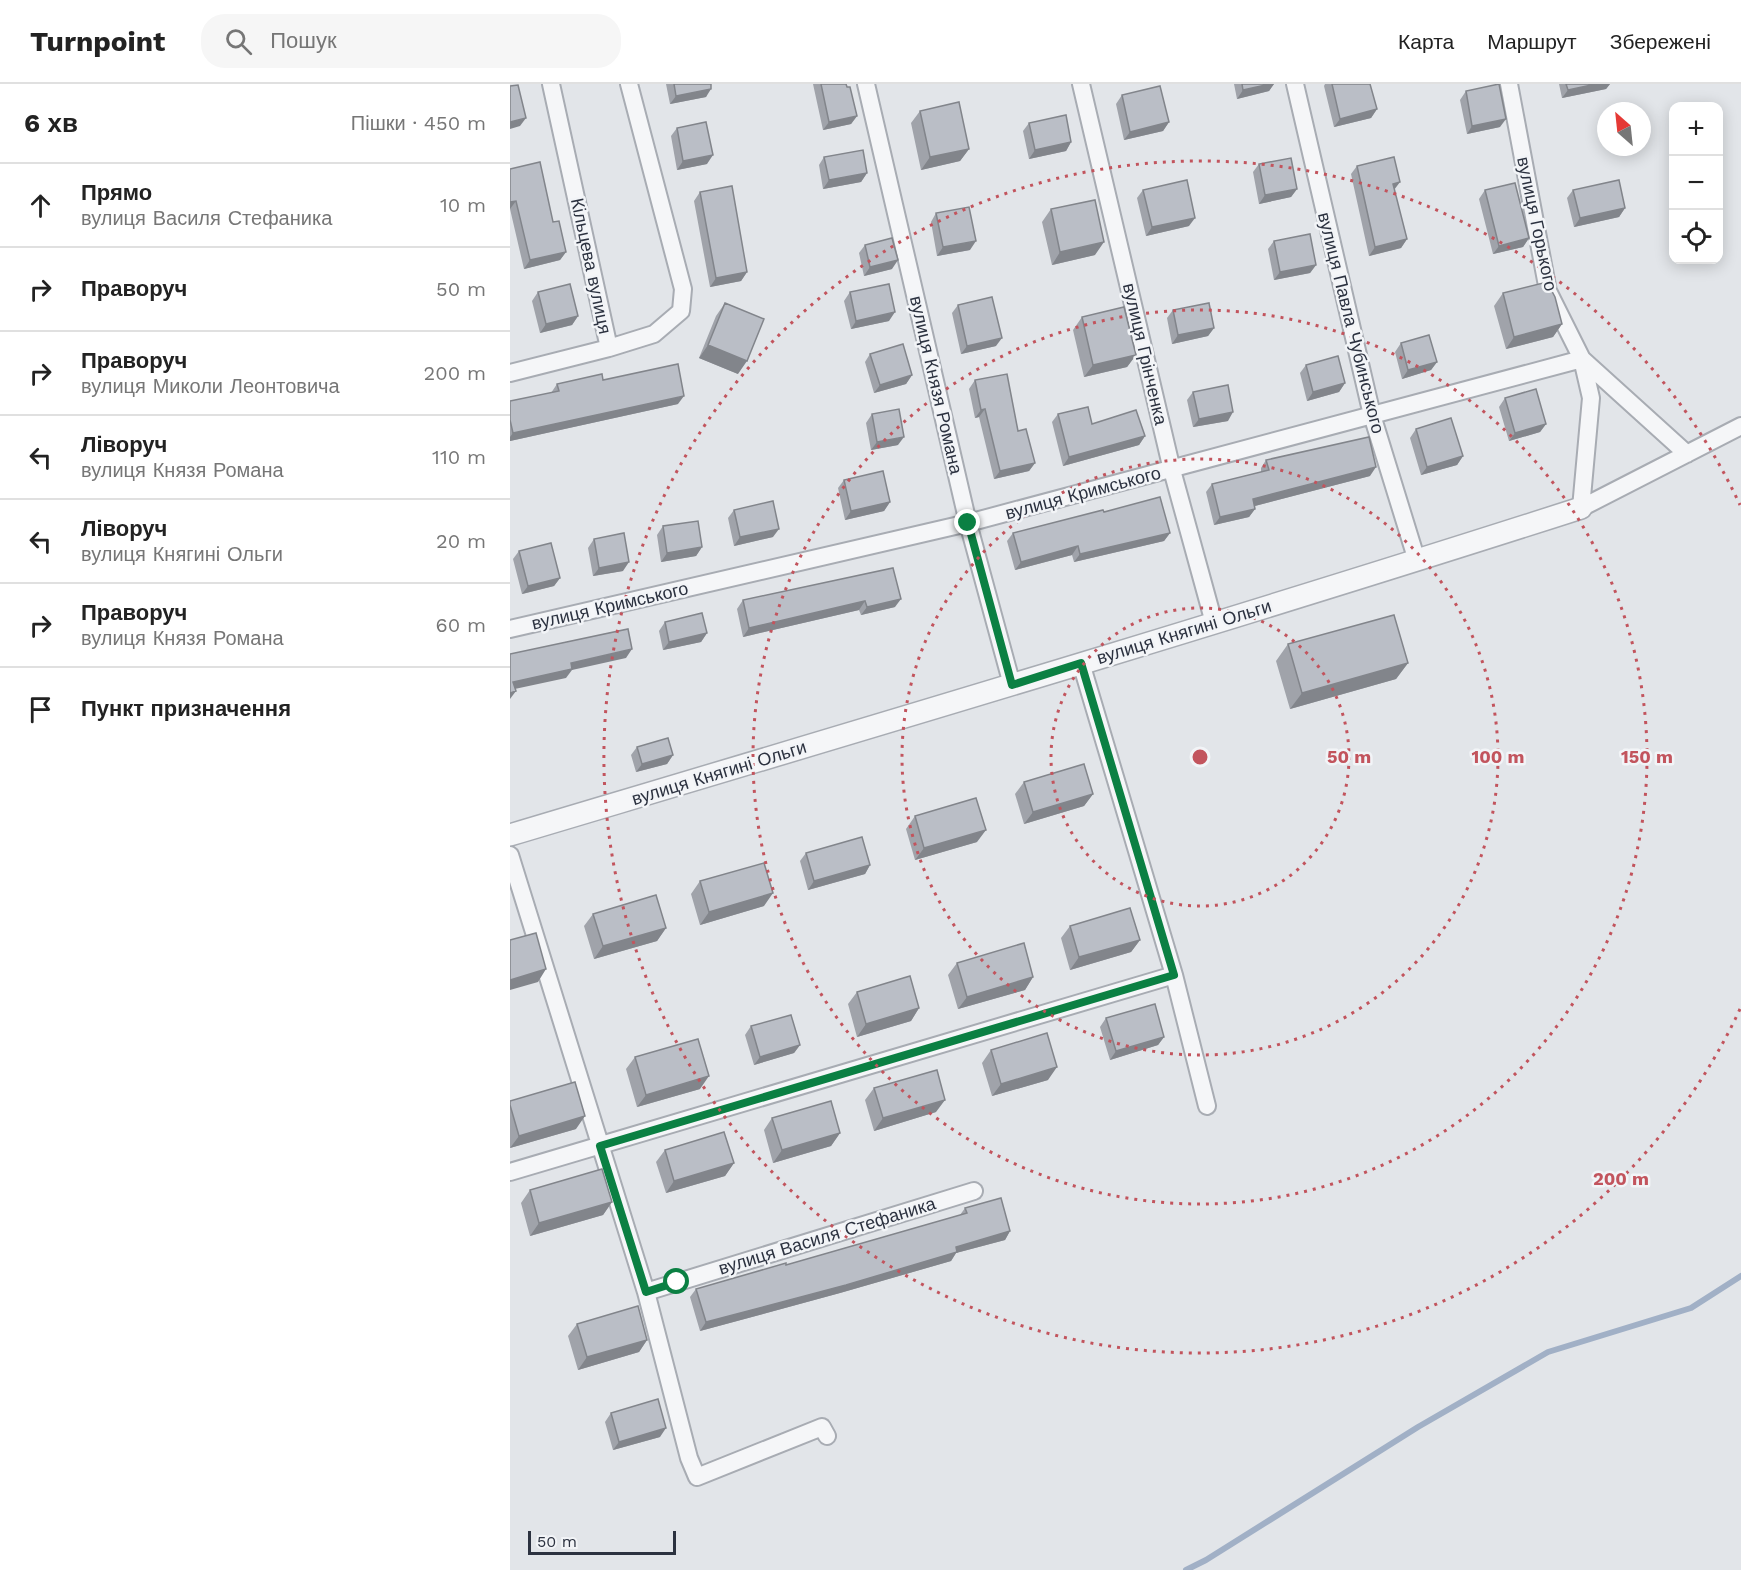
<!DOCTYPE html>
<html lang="uk">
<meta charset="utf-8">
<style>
:root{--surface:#fff;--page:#f6f6f6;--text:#222;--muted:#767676;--line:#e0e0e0}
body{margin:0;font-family:"Work Sans",sans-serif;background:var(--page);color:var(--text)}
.controls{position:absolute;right:18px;top:18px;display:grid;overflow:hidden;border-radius:12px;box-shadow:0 3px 15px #0003}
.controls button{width:54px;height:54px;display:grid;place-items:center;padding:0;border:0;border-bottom:2px solid var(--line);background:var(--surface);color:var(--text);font:30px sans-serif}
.compass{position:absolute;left:1087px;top:18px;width:54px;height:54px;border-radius:50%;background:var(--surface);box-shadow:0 3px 15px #0003;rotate:333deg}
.scale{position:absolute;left:18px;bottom:15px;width:148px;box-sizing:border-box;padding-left:6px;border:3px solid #2c3240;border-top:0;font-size:16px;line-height:21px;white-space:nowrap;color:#2c3240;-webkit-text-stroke:4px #f2f4f7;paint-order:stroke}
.stop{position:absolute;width:18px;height:18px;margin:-14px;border:4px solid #0b8043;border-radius:50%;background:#fff}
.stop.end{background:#0b8043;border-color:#fff;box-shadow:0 2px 6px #0008}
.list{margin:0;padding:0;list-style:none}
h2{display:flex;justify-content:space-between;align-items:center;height:78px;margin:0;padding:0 24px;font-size:26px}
h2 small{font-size:20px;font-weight:400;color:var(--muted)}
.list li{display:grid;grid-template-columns:39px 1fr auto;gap:18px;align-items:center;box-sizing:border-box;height:84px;padding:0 24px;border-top:2px solid var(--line)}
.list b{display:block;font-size:22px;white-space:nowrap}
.list p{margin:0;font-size:20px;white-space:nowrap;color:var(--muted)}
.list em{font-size:20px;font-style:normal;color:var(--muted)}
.icon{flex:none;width:33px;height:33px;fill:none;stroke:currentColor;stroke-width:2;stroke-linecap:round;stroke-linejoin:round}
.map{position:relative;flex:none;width:1231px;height:1486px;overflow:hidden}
header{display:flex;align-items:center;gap:36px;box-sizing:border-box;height:84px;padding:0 30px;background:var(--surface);border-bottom:2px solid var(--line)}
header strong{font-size:28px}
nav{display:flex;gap:33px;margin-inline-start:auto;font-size:21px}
.search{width:420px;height:54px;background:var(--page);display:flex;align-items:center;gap:15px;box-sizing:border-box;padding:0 21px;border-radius:24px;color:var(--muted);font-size:22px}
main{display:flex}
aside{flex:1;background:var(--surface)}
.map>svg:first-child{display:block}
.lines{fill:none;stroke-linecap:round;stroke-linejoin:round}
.stream{stroke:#a1b0c6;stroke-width:6}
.minor-casing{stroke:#a8acb3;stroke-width:20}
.tertiary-casing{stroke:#a8acb3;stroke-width:24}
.minor{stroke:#f5f6f8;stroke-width:16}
.tertiary{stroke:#f5f6f8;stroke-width:21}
.wall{fill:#a0a3aa}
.shaded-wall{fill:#82858b}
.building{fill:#babec6;stroke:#82858b;stroke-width:1.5}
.route{stroke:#0b8043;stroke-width:8}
.ring{fill:none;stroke:#c2545d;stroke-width:3;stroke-dasharray:3 6}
.labels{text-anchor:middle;stroke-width:5;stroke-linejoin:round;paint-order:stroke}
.street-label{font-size:18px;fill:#2c3240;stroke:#f2f4f7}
.centre{fill:#c2545d;stroke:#f2f4f7;stroke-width:3}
.ring-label{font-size:18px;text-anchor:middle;font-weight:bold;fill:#c2545d;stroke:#f2f4f7;stroke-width:5;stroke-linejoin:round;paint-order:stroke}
</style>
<header>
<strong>Turnpoint</strong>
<div class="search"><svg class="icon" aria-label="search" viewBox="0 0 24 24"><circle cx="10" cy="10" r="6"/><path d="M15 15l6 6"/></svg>Пошук</div>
<nav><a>Карта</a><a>Маршрут</a><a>Збережені</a></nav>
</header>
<main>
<aside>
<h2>6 хв<small>Пішки · 450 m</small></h2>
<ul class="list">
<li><svg class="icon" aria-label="ahead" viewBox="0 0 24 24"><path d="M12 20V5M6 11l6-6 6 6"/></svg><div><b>Прямо</b><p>вулиця Василя Стефаника</p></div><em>10 m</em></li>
<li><svg class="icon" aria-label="right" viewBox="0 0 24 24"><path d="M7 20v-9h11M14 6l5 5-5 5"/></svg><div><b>Праворуч</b></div><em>50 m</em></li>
<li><svg class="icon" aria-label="right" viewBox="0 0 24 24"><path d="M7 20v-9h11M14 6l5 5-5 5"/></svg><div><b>Праворуч</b><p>вулиця Миколи Леонтовича</p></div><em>200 m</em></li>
<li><svg class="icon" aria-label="left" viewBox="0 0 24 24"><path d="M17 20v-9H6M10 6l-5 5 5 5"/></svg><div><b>Ліворуч</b><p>вулиця Князя Романа</p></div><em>110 m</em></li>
<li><svg class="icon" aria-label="left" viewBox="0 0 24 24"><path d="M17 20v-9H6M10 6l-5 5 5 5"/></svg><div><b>Ліворуч</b><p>вулиця Княгині Ольги</p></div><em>20 m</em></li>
<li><svg class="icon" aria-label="right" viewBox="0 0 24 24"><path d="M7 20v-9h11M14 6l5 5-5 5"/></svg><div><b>Праворуч</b><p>вулиця Князя Романа</p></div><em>60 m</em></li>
<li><svg class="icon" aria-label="arrive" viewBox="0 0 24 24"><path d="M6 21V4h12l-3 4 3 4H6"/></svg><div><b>Пункт призначення</b></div></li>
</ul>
</aside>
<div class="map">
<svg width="1231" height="1486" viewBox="0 0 1231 1486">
<rect width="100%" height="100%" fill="#e2e5e9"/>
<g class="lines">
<path class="stream" d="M676 1486 696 1476 908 1343 1038 1268 1181 1224 1231 1192"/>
<g class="minor-casing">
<path id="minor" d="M356 0 458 439 502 601
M571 0 662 386 704 539
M785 0 862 331 907 477
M999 0 1038 207 1072 275 1081 314 1071 424
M99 264 144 250 171 227 173 205 119 0
M1072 275 1177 370
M0 289 99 264 41 0
M1071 424 1231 342
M0 545 458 439 1072 275
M571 579 664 891 697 1022
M0 771 136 1208 179 1374 187 1393 312 1343 317 1352
M0 1088 664 891
M136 1208 464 1107"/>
</g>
<g class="tertiary-casing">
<path id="tertiary" d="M0 751C358 644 716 538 1071 424"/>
</g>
<use href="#minor" class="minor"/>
<use href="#tertiary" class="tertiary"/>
</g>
<path class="wall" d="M156 0H201L196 13 160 20Z
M303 0H336L347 32 341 40 313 46Z
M724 0H764L759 7 727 15Z
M815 0H860L867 25 861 34 824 43 814 2Z
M1049 0H1100L1096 5 1052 14Z
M956 7 990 43 957 50 950 16Z
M612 11 659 38 653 47 614 56 606 20Z
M410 27 459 65 450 77 411 86 401 39Z
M519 39 561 58 556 67 519 75 513 47Z
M167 44 197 80 167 86 161 52Z
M314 73 357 89 351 98 313 105 309 81Z
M749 80 787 105 781 113 749 120 743 88Z
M847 82 884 106 897 155 891 164 859 172 841 90Z
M0 85 43 138 56 168 50 176 14 185 0 125Z
M633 106 679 142 636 152 627 114Z
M975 106 1019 154 1013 163 983 170 969 115Z
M1063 106 1115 124 1109 133 1064 143 1057 114Z
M190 108 237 188 231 197 200 203 184 117Z
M541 125 585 171 542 181 532 138Z
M426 129 460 166 427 172 421 138Z
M764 157 806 181 800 189 764 196 758 165Z
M355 161 382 185 354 192 349 169Z
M28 208 68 232 62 241 30 249 22 217Z
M340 208 379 237 341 245 334 217Z
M993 209 1052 240 1043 253 996 265 984 222Z
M215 219 228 290 189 274 206 232Z
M448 221 486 262 451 270 442 229Z
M663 226 704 244 698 252 662 260 657 234Z
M572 233 626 271 617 283 574 293 563 246Z
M891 259 927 278 921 286 892 295 885 268Z
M360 270 402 291 396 300 364 309 355 278Z
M796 281 835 299 829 308 797 317 790 289Z
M93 296 168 320 0 357V317L41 309 47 300Z
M465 296 525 379 519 387 484 395 469 333 465 334 459 305Z
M683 308 718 337 683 343 677 316Z
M995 314 1036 340 1030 348 999 357 989 323Z
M362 330 388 361 361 366 356 339Z
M548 330 582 340 635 352 629 361 553 382 542 338Z
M906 345 953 372 947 381 911 391 900 354Z
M756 376 860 392 745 422V425L739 433 704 441 696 408 702 400 751 388V384Z
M334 396 380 418 374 427 335 436 328 404Z
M224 426 263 453 224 462 218 434Z
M594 428 660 449 654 457 564 478 562 471 505 486 497 457 503 449Z
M153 442 192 463 186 472 151 478 147 451Z
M84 455 113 487 83 492 78 464Z
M9 467 50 494 44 502 12 510 3 475Z
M383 484 385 523 351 531 349 526 233 553 227 525 233 516Z
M155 538 197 549 191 558 153 566 149 547Z
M778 560 898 579 886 595 780 625 766 577Z
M127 663 163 671 157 680 126 688 121 671Z
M514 698 583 710 574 722 514 740 505 710Z
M405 732 467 758 405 776 396 745Z
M296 769 360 781 355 790 298 806 290 777Z
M190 797 254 822 190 841 181 810Z
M83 830 156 844 147 857 84 875 74 842Z
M560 842 630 856 621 868 560 886 551 854Z
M447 879 523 893 515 906 448 925 438 891Z
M347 908 409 924 401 937 347 953 338 920Z
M596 934 654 953 648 961 600 976 590 943Z
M241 942 290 961 284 969 244 981 235 951Z
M481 966 538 996 482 1012 472 979Z
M125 973 190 1005 127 1023 116 985Z
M364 1004 426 1028 364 1047 355 1016Z
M0 1017 66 1045 0 1064Z
M262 1034 330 1049 321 1062 263 1079 254 1046Z
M155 1066 224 1079 215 1092 156 1109 146 1078Z
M20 1106 102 1118 93 1131 20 1152 11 1119Z
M455 1124 500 1147 495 1156 446 1169 441 1177 330 1209 190 1247 180 1213 186 1205 276 1181 450 1131Z
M67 1240 137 1256 129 1268 68 1286 58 1252Z
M101 1329 150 1353 103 1366 95 1338Z"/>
<path class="shaded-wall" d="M760 0H764L759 7 727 15 733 6Z
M1086 0H1100L1096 5 1052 14 1058 6Z
M201 5 196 13 160 20 166 12Z
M867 25 861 34 824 43 830 35Z
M347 32 341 40 313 46 319 38Z
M16 34 10 42 0 45V38Z
M996 35 990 43 957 50 962 42Z
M659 38 653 47 614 56 620 48Z
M561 58 556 67 519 75 525 66Z
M459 65 450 77 411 86 420 73Z
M203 71 197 80 167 86 173 77Z
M357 89 351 98 313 105 319 96Z
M890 98 884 106 883 100Z
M787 105 781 113 749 120 755 111Z
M6 117 0 125V118Z
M1115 124 1109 133 1064 143 1070 134Z
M685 134 679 142 636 152 642 143Z
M1019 154 1013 163 983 170 989 162Z
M897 155 891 164 859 172 865 163Z
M466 157 460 166 427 172 433 163Z
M594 158 585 171 542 181 550 168Z
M56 168 50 176 14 185 20 176Z
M388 176 382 185 354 192 360 183Z
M806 181 800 189 764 196 770 188Z
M237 188 231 197 200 203 206 194Z
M385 228 379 237 341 245 346 237Z
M68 232 62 241 30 249 36 240Z
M1052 240 1043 253 996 265 1004 253Z
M704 244 698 252 662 260 668 251Z
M492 254 486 262 451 270 457 262Z
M198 261 237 277 228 290 189 274Z
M626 271 617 283 574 293 583 281Z
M927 278 921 286 892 295 898 286Z
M402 291 396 300 364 309 370 301Z
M835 299 829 308 797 317 803 308Z
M174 312 168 320 0 357V353L3 349Z
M475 325 469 333 465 334 471 326Z
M723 328 718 337 683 343 689 335Z
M1036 340 1030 348 999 357 1005 349Z
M635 352 629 361 553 382 559 373Z
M394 353 388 361 361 366 367 358Z
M953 372 947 381 911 391 917 383Z
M525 379 519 387 484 395 490 387Z
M866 383 860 392 737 424 743 415Z
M380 418 374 427 335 436 341 427Z
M745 425 739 433 704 441 710 433Z
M269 445 263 453 224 462 230 453Z
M660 449 654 457 564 478 570 470Z
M568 462 562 471 505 486 511 478Z
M192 463 186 472 151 478 157 469Z
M119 478 113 487 83 492 89 484Z
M50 494 44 502 12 510 18 502Z
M391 515 385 523 351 531 357 523Z
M355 517 349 526 233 553 239 544Z
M197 549 191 558 153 566 159 558Z
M122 565 116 574 62 586 56 594 0 606 3 598 61 579Z
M898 579 886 595 780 625 792 609Z
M6 607 0 615V609Z
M163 671 157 680 126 688 132 680Z
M583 710 574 722 514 740 523 728Z
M476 746 467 758 405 776 414 764Z
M360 781 355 790 298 806 304 797Z
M263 809 254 822 190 841 199 828Z
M156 844 147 857 84 875 93 862Z
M630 856 621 868 560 886 569 873Z
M36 885 28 898 0 906V896Z
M523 893 515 906 448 925 457 913Z
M409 924 401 937 347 953 356 940Z
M654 953 648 961 600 976 606 967Z
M290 961 284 969 244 981 250 973Z
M547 983 538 996 482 1012 491 1000Z
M199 992 190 1005 127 1023 136 1011Z
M435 1016 426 1028 364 1047 373 1034Z
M75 1032 66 1045 0 1064 9 1052Z
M330 1049 321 1062 263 1079 272 1066Z
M224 1079 215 1092 156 1109 164 1097Z
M102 1118 93 1131 20 1152 29 1139Z
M500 1147 495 1156 446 1169 441 1177 330 1209 190 1247 196 1238 446 1163Z
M137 1256 129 1268 68 1286 77 1273Z
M156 1344 150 1353 103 1366 109 1358Z"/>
<path class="building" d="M164 0H201V5L166 12Z
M311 0H336L337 3H340L347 32 319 38Z
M732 0H760L733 6Z
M822 0H860L867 25 830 35Z
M989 0 996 35 962 42 956 7Z
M1056 0H1086L1058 6Z
M8 1 16 34 0 38V2Z
M650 2 659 38 620 48 612 11Z
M449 18 459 65 420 73 410 27Z
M556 31 561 58 525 66 519 39Z
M196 38 203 71 173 77 167 44Z
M353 66 357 89 319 96 314 73Z
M884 73 890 98 883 100 897 155 865 163 847 82Z
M781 74 787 105 755 111 749 80Z
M30 78 43 138 49 137 56 168 20 176 6 117 0 118V85Z
M677 96 685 134 642 143 633 106Z
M1109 96 1115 124 1070 134 1063 106Z
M1005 99 1019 154 989 162 975 106Z
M222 102 237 188 206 194 190 108Z
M585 116 594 158 550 168 541 125Z
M459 123 466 157 433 163 426 129Z
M800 150 806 181 770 188 764 157Z
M382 154 388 176 360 183 355 161Z
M1037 198 1045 213 1052 240 1004 253 993 209Z
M60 200 68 232 36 240 28 208Z
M379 200 385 228 346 237 340 208Z
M482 213 492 254 457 262 448 221Z
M215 219 254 235 237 277 198 261Z
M699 219 704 244 668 251 663 226Z
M614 223 626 271 583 281 572 233Z
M919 251 927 278 898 286 891 259Z
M393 260 402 291 370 301 360 270Z
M828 272 835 299 803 308 796 281Z
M168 280 174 312 3 349 0 336V317L49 307 47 300 92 290 93 296Z
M497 290 508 347 516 345 525 379 490 387 475 325 471 326 465 296Z
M718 301 723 328 689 335 683 308Z
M1026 305 1036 340 1005 349 995 314Z
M578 323 582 340 626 326 635 352 559 373 548 330Z
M389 325 394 353 367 358 362 330Z
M941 334 953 372 917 383 906 345Z
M859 353 866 383 743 415 745 425 710 433 702 400 759 386 756 376Z
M373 387 380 418 341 427 334 396Z
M650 413 660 449 570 470 568 462 511 478 503 449 593 426 594 428Z
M263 417 269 445 230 453 224 426Z
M188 437 192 463 157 469 153 442Z
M114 449 119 478 89 484 84 455Z
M41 459 50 494 18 502 9 467Z
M383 484 391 515 357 523 355 517 239 544 233 516Z
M192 529 197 549 159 558 155 538Z
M884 531 898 579 792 609 778 560Z
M118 545 122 565 61 579 62 585 3 598 6 607 0 609V570Z
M158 654 163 671 132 680 127 663Z
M574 680 583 710 523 728 514 698Z
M466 714 476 746 414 764 405 732Z
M352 753 360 781 304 797 296 769Z
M254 779 263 809 199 828 190 797Z
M146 811 156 844 93 862 83 830Z
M620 824 630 856 569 873 560 842Z
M26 849 36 885 0 896V856Z
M514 859 523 893 457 913 447 879Z
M400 892 409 924 356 940 347 908Z
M645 920 654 953 606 967 596 934Z
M281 931 290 961 250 973 241 942Z
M537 949 547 983 491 1000 481 966Z
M188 955 199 992 136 1011 125 973Z
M427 986 435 1016 373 1034 364 1004Z
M65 998 75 1032 9 1052 0 1021V1017Z
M321 1017 330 1049 272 1066 262 1034Z
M214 1048 224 1079 164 1097 155 1066Z
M92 1085 102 1118 29 1139 20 1106Z
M491 1114 500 1147 446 1163 447 1168 336 1201 196 1238 186 1205 276 1179V1181L457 1129 455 1124Z
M128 1222 137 1256 77 1273 67 1240Z
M148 1315 156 1344 109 1358 101 1329Z"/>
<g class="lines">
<path class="route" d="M167 1198 136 1208 90 1062 664 891 571 579 502 601 458 439"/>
</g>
<g class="ring">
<circle cx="690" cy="673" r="149"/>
<circle cx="690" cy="673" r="298"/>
<circle cx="690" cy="673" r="447"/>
<path d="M1230 925A596 596 0 1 1 1230 421"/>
</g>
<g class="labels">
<g class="street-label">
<text transform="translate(1027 140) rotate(78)" y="6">вулиця Горького</text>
<text transform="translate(81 182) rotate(78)" y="6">Кільцева вулиця</text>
<text transform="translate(841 239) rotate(76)" y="6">вулиця Павла Чубинського</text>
<text transform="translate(635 270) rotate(77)" y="6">вулиця Грінченка</text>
<text transform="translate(426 301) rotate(77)" y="6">вулиця Князя Романа</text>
<text transform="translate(573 409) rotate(-15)" y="6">вулиця Кримського</text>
<text transform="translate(100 522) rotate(-13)" y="6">вулиця Кримського</text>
<text transform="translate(674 548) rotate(-17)" y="6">вулиця Княгині Ольги</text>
<text transform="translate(209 689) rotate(-17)" y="6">вулиця Княгині Ольги</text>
<text transform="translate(317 1152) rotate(-17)" y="6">вулиця Василя Стефаника</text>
</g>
</g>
<circle cx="690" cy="673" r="9" class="centre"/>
<g class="ring-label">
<text x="839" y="679">50 m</text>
<text x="988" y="679">100 m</text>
<text x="1137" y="679">150 m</text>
<text x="1111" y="1101">200 m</text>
</g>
</svg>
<div class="controls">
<button>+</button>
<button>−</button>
<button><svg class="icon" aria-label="locate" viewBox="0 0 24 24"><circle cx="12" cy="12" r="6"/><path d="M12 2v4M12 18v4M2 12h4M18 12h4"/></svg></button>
</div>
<svg class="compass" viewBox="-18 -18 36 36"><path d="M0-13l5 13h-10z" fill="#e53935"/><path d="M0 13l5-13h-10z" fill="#767676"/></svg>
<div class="scale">50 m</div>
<div class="stop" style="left:167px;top:1198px"></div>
<div class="stop end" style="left:458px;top:439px"></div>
</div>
</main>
